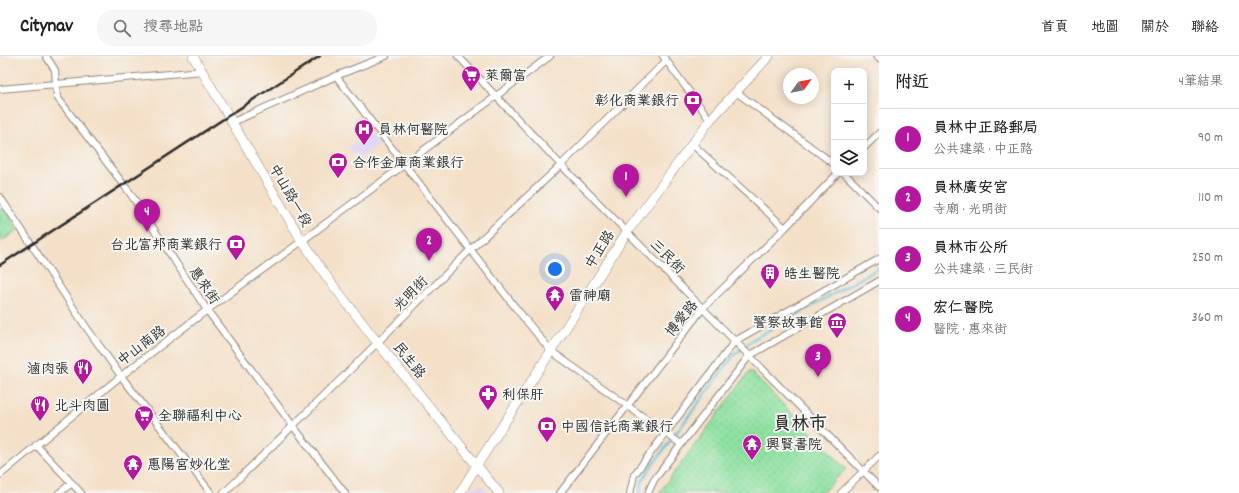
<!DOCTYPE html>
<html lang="zh-TW">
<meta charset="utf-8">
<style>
:root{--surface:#fff;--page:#f6f6f6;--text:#222;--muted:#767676;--line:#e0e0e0;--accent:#b5179e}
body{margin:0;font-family:Dekko,"LXGW WenKai TC",sans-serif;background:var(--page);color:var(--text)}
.controls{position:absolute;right:12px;top:12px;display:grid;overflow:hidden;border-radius:8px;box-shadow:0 2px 10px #0003}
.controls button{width:36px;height:36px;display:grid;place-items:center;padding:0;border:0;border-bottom:1px solid var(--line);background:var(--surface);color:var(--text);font:20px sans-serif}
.compass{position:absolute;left:783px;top:12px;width:36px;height:36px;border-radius:50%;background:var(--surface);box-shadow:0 2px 10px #0003;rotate:57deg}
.you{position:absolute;left:555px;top:213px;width:14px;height:14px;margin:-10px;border:3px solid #fff;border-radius:50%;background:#1a73e8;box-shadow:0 0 0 6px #1a73e833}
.badge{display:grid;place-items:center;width:26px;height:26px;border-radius:50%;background:var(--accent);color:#fff;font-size:13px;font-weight:700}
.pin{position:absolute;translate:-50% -33px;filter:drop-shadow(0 1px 2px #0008)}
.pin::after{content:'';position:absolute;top:21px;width:14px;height:12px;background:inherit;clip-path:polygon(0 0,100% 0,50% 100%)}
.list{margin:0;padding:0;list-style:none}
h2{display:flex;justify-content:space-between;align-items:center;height:52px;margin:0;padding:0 16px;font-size:17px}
h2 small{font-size:13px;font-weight:400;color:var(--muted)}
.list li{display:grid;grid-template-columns:26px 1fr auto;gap:12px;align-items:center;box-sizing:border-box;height:60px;padding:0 16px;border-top:1px solid var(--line)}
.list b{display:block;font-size:15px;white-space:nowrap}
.list p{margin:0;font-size:13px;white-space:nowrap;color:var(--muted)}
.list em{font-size:13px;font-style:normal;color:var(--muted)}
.icon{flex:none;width:22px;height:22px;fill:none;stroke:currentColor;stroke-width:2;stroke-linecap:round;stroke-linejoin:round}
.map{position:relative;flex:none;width:879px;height:437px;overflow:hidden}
header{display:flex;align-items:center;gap:24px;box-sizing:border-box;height:56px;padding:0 20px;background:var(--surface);border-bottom:1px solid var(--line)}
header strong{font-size:19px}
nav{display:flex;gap:22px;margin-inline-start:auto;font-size:14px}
.search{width:280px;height:36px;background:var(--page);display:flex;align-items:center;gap:10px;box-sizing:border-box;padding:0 14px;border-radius:16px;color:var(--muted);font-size:15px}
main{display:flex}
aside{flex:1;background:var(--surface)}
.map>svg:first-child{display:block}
.built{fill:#ded5f5}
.grass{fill:url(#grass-dots);stroke:#5c8666}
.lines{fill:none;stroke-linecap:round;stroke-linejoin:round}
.stream{stroke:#5bbfd9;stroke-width:2.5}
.street-casing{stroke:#90867a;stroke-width:8}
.secondary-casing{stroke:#90867a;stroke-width:10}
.street{stroke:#fff;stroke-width:6}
.secondary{stroke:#fff;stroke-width:9}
.rail{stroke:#2b2b2b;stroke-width:2.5}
.labels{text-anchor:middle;stroke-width:4;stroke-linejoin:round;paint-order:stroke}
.poi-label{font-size:14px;fill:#2b2b2b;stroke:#f6f6f2;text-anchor:start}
.street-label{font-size:14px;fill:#2b2b2b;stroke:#f6f6f2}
.district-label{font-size:18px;font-weight:bold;fill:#2b2b2b;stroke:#f6f6f2}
</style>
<header>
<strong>Citynav</strong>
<div class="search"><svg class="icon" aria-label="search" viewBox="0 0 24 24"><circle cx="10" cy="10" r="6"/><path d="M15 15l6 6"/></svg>搜尋地點</div>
<nav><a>首頁</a><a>地圖</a><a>關於</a><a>聯絡</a></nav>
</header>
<main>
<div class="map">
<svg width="879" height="437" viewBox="0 0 879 437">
<defs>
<pattern id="grass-dots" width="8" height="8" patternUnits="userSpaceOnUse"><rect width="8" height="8" fill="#8ee1a1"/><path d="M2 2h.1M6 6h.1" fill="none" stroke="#7bc18b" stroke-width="1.8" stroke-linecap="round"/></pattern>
</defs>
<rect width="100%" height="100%" fill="#f6f6f2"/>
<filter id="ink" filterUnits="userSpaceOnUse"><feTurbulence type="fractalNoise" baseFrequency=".025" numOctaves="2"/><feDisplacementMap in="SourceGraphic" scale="8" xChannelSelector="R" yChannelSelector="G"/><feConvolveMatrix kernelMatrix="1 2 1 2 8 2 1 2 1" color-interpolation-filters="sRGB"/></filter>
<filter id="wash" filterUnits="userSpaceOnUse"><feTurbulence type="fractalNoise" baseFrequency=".012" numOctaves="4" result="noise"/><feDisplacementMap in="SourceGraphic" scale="16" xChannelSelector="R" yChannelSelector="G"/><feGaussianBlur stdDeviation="0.9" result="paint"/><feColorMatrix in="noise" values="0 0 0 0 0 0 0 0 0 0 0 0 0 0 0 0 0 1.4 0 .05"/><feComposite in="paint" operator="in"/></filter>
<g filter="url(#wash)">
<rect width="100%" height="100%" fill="#f4e0c8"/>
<path class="built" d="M370 77 379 89 359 103 348 91Z
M471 431H484L489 437H467Z"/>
<path class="grass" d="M3 151 18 174 0 186V154Z
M750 315 797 362 846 413 822 437H659Z"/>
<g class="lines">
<path class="stream" d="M640 437 642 426 646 418 734 299 754 283 879 212"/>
</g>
</g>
<g filter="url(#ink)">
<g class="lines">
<g class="street-casing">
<path id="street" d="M46 0 55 14 57 41 130 137 207 254 293 370 345 437
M458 0 561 109 879 431
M663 0 710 64
M876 0 879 3
M336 20 515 251 551 295 681 388
M0 33 203 15
M736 36 834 108
M233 66 336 20 386 0
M692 88 785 172
M864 92 879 77
M844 117 879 152
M0 141 86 271 121 320 211 437
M36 389 81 437
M0 419 121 320 207 254 302 185 550 0
M59 437 72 427
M224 437 347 317 470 194 561 109 666 5
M560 437 703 252 785 172 838 117
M630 437 634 419 735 285 879 203
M648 437 654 424 749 300 879 225
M841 437 879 400"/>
</g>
<g class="secondary-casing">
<path id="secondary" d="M193 0 302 185 329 224 377 286 499 437
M460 437 477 409 551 295 627 176 710 64 769 0"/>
</g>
<use href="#street" class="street"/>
<use href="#secondary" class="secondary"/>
<path class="rail" d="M0 209 320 0"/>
</g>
</g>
<defs>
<g id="supermarket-pin" transform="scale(1)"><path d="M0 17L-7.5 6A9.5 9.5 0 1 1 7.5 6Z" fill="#b5179e" stroke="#f6f6f2"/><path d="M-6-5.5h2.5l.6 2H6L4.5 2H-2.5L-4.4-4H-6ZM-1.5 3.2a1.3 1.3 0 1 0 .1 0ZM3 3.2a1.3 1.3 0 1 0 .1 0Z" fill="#fff"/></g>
<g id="bank-pin" transform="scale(1)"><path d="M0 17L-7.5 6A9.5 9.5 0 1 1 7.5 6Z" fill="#b5179e" stroke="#f6f6f2"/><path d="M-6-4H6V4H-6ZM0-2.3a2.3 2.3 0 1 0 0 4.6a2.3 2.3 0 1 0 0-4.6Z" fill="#fff"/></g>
<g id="hospital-pin" transform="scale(1)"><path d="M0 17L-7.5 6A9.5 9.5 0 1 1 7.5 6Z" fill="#b5179e" stroke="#f6f6f2"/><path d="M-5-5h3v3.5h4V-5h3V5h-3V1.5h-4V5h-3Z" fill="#fff"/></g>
<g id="building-pin" transform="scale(1)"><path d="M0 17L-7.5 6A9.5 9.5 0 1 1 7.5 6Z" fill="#b5179e" stroke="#f6f6f2"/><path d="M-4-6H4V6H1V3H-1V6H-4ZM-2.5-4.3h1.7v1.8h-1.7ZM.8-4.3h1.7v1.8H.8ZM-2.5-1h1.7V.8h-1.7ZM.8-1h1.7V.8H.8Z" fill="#fff"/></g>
<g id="temple-pin" transform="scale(1)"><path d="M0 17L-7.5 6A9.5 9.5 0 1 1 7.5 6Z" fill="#b5179e" stroke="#f6f6f2"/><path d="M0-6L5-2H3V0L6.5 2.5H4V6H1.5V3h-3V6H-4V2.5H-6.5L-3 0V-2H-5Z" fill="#fff"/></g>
<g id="museum-pin" transform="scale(1)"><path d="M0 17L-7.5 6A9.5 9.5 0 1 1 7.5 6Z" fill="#b5179e" stroke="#f6f6f2"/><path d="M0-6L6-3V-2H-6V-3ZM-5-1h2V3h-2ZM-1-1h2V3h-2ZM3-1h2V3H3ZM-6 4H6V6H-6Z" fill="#fff"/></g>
<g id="restaurant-pin" transform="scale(1)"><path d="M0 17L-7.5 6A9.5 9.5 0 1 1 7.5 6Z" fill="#b5179e" stroke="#f6f6f2"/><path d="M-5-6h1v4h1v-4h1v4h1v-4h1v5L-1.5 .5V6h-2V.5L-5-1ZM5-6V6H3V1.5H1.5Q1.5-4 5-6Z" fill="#fff"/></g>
<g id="pharmacy-pin" transform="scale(1)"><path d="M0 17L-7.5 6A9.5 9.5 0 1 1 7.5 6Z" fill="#b5179e" stroke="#f6f6f2"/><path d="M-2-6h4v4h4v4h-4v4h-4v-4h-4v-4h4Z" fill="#fff"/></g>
</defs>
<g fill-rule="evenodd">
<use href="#supermarket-pin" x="471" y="19"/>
<use href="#bank-pin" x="693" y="44"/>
<use href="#hospital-pin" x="364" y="73"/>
<use href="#bank-pin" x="338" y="106"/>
<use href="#bank-pin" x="236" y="188"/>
<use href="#building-pin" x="770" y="217"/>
<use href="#temple-pin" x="555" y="239"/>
<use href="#museum-pin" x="837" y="266"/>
<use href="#restaurant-pin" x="83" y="312"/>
<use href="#pharmacy-pin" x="488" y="338"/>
<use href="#restaurant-pin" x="40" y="349"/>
<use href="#supermarket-pin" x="144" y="359"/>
<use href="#bank-pin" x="547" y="370"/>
<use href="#temple-pin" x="752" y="388"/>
<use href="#temple-pin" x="133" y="408"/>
</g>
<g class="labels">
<g class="poi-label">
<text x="485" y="24">萊爾富</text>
<text x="679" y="49" text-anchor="end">彰化商業銀行</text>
<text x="378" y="78">員林何醫院</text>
<text x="352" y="111">合作金庫商業銀行</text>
<text x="222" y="193" text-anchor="end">台北富邦商業銀行</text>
<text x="784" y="222">皓生醫院</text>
<text x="569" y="244">雷神廟</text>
<text x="823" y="271" text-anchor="end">警察故事館</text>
<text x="69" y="317" text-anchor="end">滷肉張</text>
<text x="502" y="343">利保肝</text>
<text x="54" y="354">北斗肉圓</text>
<text x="158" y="364">全聯福利中心</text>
<text x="561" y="375">中國信託商業銀行</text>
<text x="766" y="393">興賢書院</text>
<text x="147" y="413">惠陽宮妙化堂</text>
</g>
<g class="street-label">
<text transform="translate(291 139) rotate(60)" y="5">中山路一段</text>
<text transform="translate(599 193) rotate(-58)" y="5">中正路</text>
<text transform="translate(668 200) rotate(45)" y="5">三民街</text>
<text transform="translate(205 229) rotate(56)" y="5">惠來街</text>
<text transform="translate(410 237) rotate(-45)" y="5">光明街</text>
<text transform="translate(681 262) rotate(-51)" y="5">博愛路</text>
<text transform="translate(141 289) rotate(-37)" y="5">中山南路</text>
<text transform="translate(410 304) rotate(51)" y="5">民生路</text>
</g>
<g class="district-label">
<text x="800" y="373">員林市</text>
</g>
</g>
</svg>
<div class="controls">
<button>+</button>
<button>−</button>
<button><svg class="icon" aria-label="layers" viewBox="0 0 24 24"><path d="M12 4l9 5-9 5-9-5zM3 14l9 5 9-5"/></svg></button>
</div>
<svg class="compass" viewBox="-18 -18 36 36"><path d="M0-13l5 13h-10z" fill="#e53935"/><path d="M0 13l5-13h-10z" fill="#767676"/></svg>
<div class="you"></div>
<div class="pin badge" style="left:626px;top:141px">1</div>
<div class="pin badge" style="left:429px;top:205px">2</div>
<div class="pin badge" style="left:818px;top:321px">3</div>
<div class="pin badge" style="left:147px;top:176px">4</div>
</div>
<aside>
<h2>附近<small>4筆結果</small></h2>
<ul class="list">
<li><span class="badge">1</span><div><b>員林中正路郵局</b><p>公共建築 · 中正路</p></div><em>90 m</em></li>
<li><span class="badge">2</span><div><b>員林廣安宮</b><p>寺廟 · 光明街</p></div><em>110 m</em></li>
<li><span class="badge">3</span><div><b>員林市公所</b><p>公共建築 · 三民街</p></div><em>250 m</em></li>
<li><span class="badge">4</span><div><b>宏仁醫院</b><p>醫院 · 惠來街</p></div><em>360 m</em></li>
</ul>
</aside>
</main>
